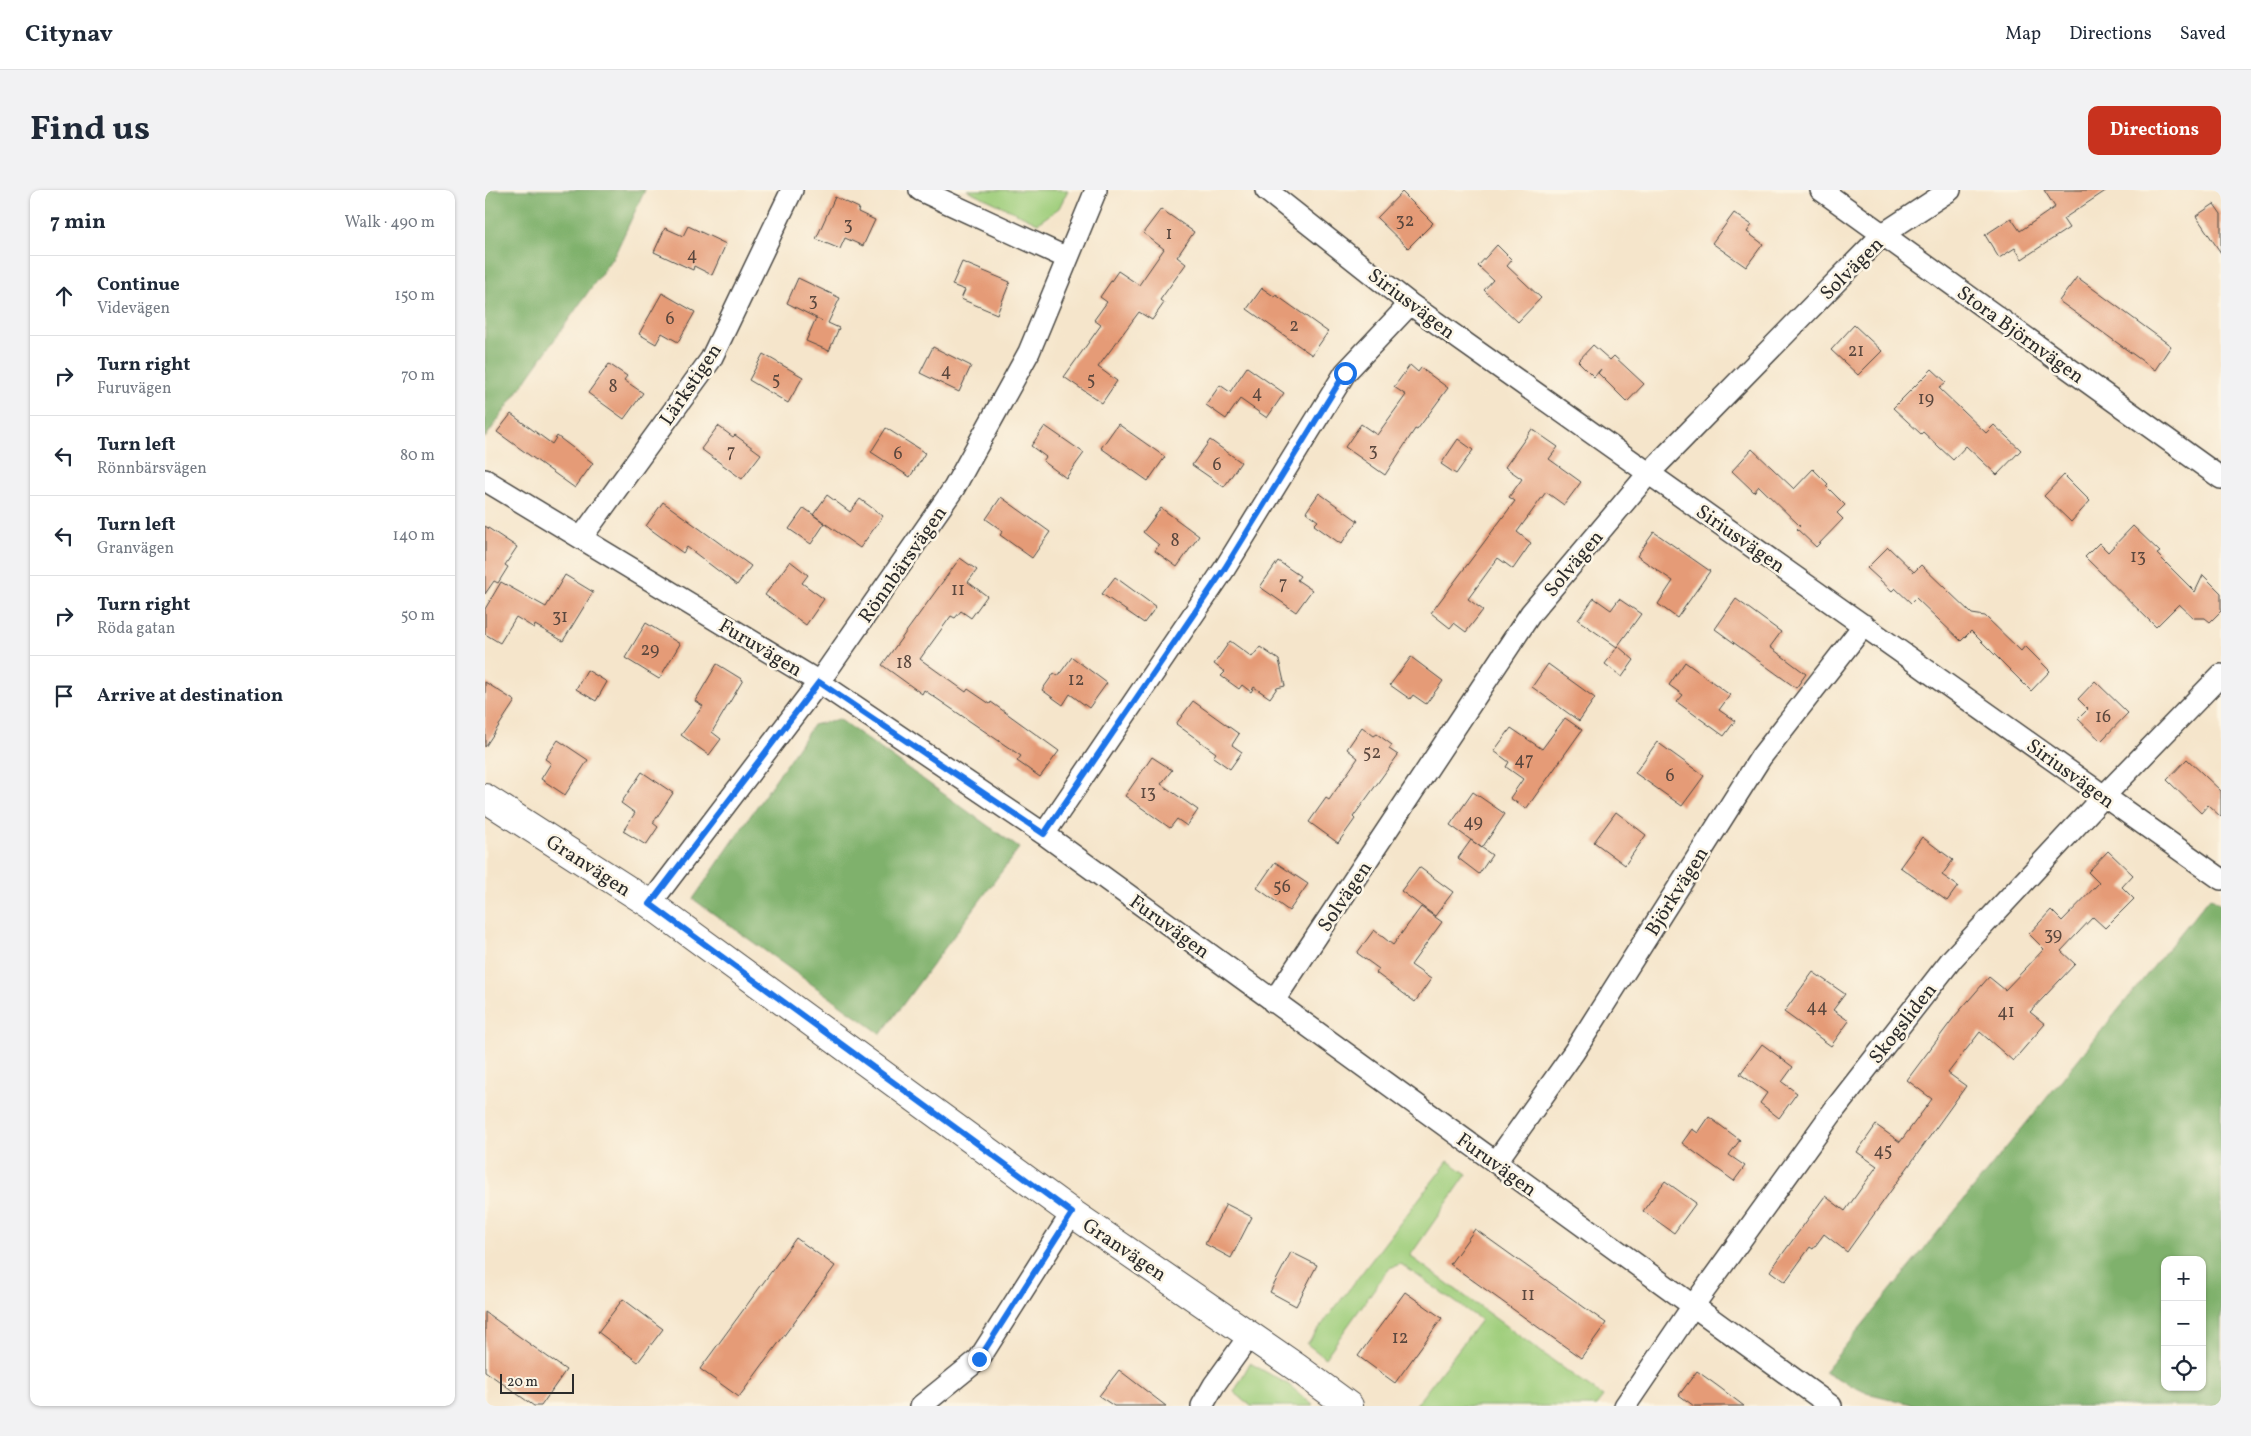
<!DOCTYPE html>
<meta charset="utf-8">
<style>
:root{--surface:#fff;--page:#f2f2f3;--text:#1f2937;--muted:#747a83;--line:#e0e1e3;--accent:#c8321e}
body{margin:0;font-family:Vollkorn,serif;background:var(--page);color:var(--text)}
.controls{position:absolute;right:15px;bottom:15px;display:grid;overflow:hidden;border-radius:10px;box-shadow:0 1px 4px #0004}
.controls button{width:45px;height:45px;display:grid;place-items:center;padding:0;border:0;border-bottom:1px solid var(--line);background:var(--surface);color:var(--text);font:25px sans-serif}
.scale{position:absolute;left:15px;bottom:12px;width:74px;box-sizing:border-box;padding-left:5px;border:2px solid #2b2b2b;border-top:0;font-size:14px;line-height:18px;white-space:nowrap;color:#2b2b2b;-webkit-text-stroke:4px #fcf5e5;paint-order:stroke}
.stop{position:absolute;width:15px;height:15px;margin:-11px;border:4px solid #1a73e8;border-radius:50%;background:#fff}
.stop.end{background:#1a73e8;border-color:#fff;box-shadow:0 1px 5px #0008}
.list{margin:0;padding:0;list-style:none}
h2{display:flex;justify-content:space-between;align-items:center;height:65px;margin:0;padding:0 20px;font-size:21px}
h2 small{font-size:16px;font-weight:400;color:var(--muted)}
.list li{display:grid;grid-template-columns:32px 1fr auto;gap:15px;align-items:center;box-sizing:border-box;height:80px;padding:0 20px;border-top:1px solid var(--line)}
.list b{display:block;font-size:19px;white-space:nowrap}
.list p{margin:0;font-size:16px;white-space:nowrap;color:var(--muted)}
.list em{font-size:16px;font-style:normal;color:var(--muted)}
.icon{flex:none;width:28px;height:28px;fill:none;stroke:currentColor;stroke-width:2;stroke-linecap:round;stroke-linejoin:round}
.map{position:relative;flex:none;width:1736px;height:1216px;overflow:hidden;border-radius:10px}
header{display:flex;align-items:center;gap:30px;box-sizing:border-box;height:70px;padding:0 25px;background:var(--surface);border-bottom:1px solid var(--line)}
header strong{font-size:24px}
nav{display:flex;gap:28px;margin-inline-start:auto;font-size:18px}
.intro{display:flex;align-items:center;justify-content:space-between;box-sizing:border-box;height:120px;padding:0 30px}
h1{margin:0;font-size:35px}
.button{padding:12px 22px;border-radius:10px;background:var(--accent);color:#fff;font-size:18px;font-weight:700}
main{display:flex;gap:30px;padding:0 30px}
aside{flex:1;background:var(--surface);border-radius:10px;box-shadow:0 1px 4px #0004}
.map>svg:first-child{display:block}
.green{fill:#9fce7c;stroke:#657c54}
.forest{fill:#7fb16c;stroke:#556e4c;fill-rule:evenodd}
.building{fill:#e59b77}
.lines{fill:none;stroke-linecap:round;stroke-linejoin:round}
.street-casing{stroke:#494743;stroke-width:24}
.secondary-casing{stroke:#494743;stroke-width:30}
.street{stroke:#fff;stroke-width:21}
.secondary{stroke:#fff;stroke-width:28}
.route{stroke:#1a73e8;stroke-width:6}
.labels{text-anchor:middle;stroke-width:5;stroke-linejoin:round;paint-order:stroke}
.number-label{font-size:18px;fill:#5a473e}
.street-label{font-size:20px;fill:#2b2b2b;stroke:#fcf5e5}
</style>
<header>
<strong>Citynav</strong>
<nav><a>Map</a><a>Directions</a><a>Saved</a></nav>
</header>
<div class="intro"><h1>Find us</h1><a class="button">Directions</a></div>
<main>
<aside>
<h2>7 min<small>Walk · 490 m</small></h2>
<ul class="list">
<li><svg class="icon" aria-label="ahead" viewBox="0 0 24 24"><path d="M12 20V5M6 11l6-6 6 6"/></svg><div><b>Continue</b><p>Videvägen</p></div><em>150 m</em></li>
<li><svg class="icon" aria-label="right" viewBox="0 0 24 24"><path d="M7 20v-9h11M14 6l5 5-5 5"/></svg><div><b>Turn right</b><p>Furuvägen</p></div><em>70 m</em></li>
<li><svg class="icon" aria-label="left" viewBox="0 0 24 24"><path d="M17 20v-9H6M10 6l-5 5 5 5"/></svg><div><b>Turn left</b><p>Rönnbärsvägen</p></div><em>80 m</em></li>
<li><svg class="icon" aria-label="left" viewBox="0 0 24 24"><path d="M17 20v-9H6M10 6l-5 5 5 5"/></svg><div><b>Turn left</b><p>Granvägen</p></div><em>140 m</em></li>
<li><svg class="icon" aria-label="right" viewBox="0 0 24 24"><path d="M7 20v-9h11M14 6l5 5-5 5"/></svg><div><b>Turn right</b><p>Röda gatan</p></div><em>50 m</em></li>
<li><svg class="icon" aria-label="arrive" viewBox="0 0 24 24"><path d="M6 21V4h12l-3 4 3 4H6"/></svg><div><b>Arrive at destination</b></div></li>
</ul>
</aside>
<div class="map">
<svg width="1736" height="1216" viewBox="0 0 1736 1216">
<rect width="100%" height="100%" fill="#fcf5e5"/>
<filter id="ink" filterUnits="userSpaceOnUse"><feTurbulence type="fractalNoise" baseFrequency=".02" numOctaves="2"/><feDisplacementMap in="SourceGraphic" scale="10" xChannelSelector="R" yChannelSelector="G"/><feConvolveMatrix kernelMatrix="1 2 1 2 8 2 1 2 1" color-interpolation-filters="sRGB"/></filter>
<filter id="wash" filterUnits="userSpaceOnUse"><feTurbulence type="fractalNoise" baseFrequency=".0096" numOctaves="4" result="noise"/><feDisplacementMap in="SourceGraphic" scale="20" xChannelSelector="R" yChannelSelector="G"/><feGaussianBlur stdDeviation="1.12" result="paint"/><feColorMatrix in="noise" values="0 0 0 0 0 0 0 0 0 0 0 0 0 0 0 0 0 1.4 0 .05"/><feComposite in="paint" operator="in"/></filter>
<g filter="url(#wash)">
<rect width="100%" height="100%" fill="#f5e5cb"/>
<path class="green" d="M482 0H583L574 18 553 33Z
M963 971 982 984 925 1066 1118 1207 1111 1216H930L996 1130 916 1074 904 1078 840 1168 822 1154Z
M765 1173 804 1195 829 1216H766L749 1202Z"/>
<path class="forest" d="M0 0H160L130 64 0 248Z
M354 529 534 658 396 844 208 709 328 535Z
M1725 707 1736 714V1216H1434L1382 1203 1339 1182ZM1680 1070H1717V1197H1680Z"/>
<g id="blocks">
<path class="building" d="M1559 0H1622L1578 29 1584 38 1537 69 1530 58 1514 68 1500 45 1526 28 1535 41 1570 17Z
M917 2 948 33 923 58 892 28Z
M350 7 374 18 373 22 390 30 378 56 360 48 355 59 331 49Z
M1729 14 1736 24V63L1711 26Z
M676 19 709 42 692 67 701 74 675 110 679 113 667 130 654 122 613 177 632 191 617 213 579 187 616 135 609 130 622 112 615 107 633 81 654 95 679 59 658 43Z
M1249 23 1267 35 1262 42 1278 54 1261 77 1227 53Z
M203 36 241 54 227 85 209 76 208 80 169 62 180 38 198 46Z
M1012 55 1027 70 1022 76 1056 108 1033 132 999 100 1008 90 993 76Z
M477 72 525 92 512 124 476 109 480 100 467 95Z
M1592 87 1686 156 1670 180 1574 111Z
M313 88 355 108 343 133 354 138 344 161 321 151 331 128 337 131 302 113Z
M777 98 790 107 791 105 843 142 827 165 762 119Z
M177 103 210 122 193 152 177 143 171 154 154 144Z
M1369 135 1397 161 1373 185 1346 160Z
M1108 155 1125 170 1129 166 1159 194 1142 212 1113 183 1116 179 1109 187 1093 171Z
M448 157 486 176 474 202 435 183Z
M278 164 318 187 303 213 264 190Z
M124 174 142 186 139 190 158 203 139 229 103 203Z
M925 175 933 182 936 178 963 198 932 240 930 239 900 285 860 257 876 234 892 245 921 205 909 197Z
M762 177 799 203 782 228 755 209 741 229 721 215 735 195 745 202Z
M1447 179 1461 192 1454 198 1501 243 1509 235 1536 260 1512 285 1481 256 1468 270 1438 242 1436 244 1408 218Z
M26 224 67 254 72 246 108 273 90 298 12 242Z
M633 234 680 267 663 291 616 258Z
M233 236 248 247 250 245 276 264 257 289 216 259Z
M560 236 599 263 581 288 558 271 561 267 546 256Z
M401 238 440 263 425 287 386 262Z
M1047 239 1073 257 1064 269 1096 292 1079 315 1061 302 1032 342 1046 353 1028 379 1013 368 983 409 998 420 981 442 969 433 965 438 946 423 1030 311 1024 307 1037 289 1020 277Z
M973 249 988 260 971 284 956 274Z
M725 250 756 272 739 297 707 275Z
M1267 259 1309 299 1328 279 1343 294 1341 296 1360 315 1352 323 1358 329 1331 357 1312 339 1315 336 1274 296 1269 302 1247 281Z
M1579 285 1605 311 1586 332 1559 306Z
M834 303 873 331 856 354 829 335 833 331 821 322Z
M342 305 365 322 375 309 398 326 375 358 328 325Z
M516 307 565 342 547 368 515 345 518 341 501 329Z
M178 312 266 376 252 395 202 357 198 363 161 336Z
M319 318 340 333 326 354 304 339Z
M676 318 714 346 692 377 670 361 674 355 658 342Z
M0 336 32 357 20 375 23 377 13 393 9 391 0 404Z
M1648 336 1675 362 1672 364 1710 402 1718 385 1736 403V421L1725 432 1720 428H1709L1694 414 1671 437 1600 367 1614 353 1623 362Z
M1169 342 1225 381 1192 428 1173 414 1188 391 1152 366Z
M1403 357 1429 382 1436 375 1487 424 1500 426 1536 461 1540 456 1565 481 1546 501 1486 441 1476 451 1431 408 1426 413 1410 398 1407 401 1382 378Z
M475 368 492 380 483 392 502 406 486 428 476 421 470 428 466 426 435 469 481 502 483 499 505 514 506 512 574 561 555 587 532 571 536 566 439 500 437 504 397 475Z
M305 371 323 385 317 393 339 409 321 435 280 405Z
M793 371 815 386 812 390 827 400 811 422 775 397Z
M80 385 108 402 78 451 50 435 49 438 31 427 15 453 0 444V419L16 392 61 417Z
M630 387 671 417 659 433 617 404Z
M1109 408 1126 420 1134 409 1156 424 1132 457 1093 430Z
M1251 409 1296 442 1285 457 1321 484 1311 498 1230 439Z
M161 433 195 454 174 489 140 468Z
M745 451 767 467 775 457 794 470 800 496 792 498 785 508 769 497 766 502 757 495 754 499 736 486 740 482 729 474Z
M1133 456 1149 470 1137 487 1120 474Z
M587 467 622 493 604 518 585 504 578 515 557 500 569 483 573 486Z
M926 467 958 491 941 514 928 505 925 509 905 495Z
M1200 472 1245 505 1234 520 1250 531 1239 546 1192 512 1198 505 1184 495Z
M232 474 258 490 227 542 236 549 224 565 196 545 218 516 210 511Z
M1063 474 1110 508 1094 531 1047 497Z
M102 480 122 492 111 511 91 499Z
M1610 491 1643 523 1616 551 1593 529 1603 519 1593 509Z
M0 492 30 511 0 557Z
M708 511 754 544 747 555 757 562 745 579 728 567 731 563 691 534Z
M1080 528 1097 540 1041 619 1025 608 1038 589 1021 577 1024 572 1009 561 1026 538 1057 559Z
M877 537 889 546 892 544 907 555 904 559 913 565 868 627 870 629 853 653 824 632 841 608 844 610 873 568 862 559Z
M73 550 103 570 80 605 56 589 66 573 60 569Z
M1172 552 1219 586 1197 616 1150 583Z
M667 567 687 580 676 594 713 620 702 636 692 629 685 638 640 606Z
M1702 569 1736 601V627L1723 615 1716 623 1682 590Z
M157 582 188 603 168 633 173 637 161 655 138 641 150 623 136 613Z
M988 602 1020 624 997 658 965 635Z
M1131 622 1161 645 1140 675 1109 652Z
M1437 647 1468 670 1457 685 1473 696 1462 711 1415 677Z
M986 650 1007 665 994 684 973 668Z
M1623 661 1648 685 1637 697 1649 709 1620 738 1608 727 1576 761 1590 774 1545 822 1560 834 1528 871 1495 842 1463 883 1481 896 1362 1062 1339 1044 1328 1059 1325 1057 1300 1092 1285 1081 1340 1006 1360 1021 1392 976 1372 962 1391 935 1415 952 1447 909 1422 890 1470 826 1504 787 1520 800 1559 759 1544 744 1566 720 1577 731 1614 693 1603 682Z
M790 672 823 694 804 721 772 698Z
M934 677 968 702 950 726 916 701Z
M936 717 957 732 926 775 946 789 930 812 891 783 894 779 872 763 889 740 908 755Z
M1328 782 1360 804 1348 820 1364 831 1346 856 1299 822Z
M1277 854 1308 877 1297 892 1312 903 1294 928 1275 913 1282 903 1255 884Z
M1224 927 1255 950 1244 965 1260 976 1249 991 1197 953 1207 939 1213 943Z
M1180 991 1211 1013 1189 1043 1158 1021Z
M741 1014 767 1027 746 1068 720 1054Z
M990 1039 1121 1133 1096 1168 965 1074Z
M311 1048 350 1076 254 1207 215 1179Z
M806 1062 832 1075 811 1116 785 1102Z
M920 1102 957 1128 910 1193 873 1166Z
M138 1109 178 1139 153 1172 113 1142Z
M0 1122 81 1180 56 1216H49L0 1181Z
M634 1180 681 1216H629L614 1206Z
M1212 1181 1234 1197 1259 1216H1209L1194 1205Z"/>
</g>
</g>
<g filter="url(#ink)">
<use href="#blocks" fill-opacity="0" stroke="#494743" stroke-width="1"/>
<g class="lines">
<g class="street-casing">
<path id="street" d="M435 0 582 68
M781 0 925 114 1736 689
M1336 0 1736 288
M0 290 334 492 559 644 1346 1216
M96 348 226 169 307 0
M559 644 740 378 860 183 925 114
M165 714 334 492 469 298 544 162 611 0
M788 812 1046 423 1164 283 1398 44 1465 0
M1011 972 1089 862 1276 567 1379 435
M436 1216 494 1169 587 1023
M717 1216 729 1195 765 1145
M1140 1216 1208 1116 1350 919 1467 769 1618 607 1736 485"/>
</g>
<g class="secondary-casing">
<path id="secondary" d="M0 608 165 714 587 1023 811 1177 864 1216"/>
</g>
<use href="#street" class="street"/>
<use href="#secondary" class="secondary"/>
</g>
</g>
<g class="lines" filter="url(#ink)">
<path class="route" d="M494 1169 587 1023 165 714 334 492 559 644 740 378 860 183"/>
</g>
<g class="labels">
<g class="number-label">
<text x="920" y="36">32</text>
<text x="363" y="40">3</text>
<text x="684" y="49">1</text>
<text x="207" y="70">4</text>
<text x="328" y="116">3</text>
<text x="185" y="134">6</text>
<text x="809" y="141">2</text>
<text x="1371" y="166">21</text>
<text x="461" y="186">4</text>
<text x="291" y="195">5</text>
<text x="606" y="195">5</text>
<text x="128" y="202">8</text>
<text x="772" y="208">4</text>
<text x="1441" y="214">19</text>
<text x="888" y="266">3</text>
<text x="246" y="267">7</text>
<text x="413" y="269">6</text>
<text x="732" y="280">6</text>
<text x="690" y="356">8</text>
<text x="1653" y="372">13</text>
<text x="798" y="399">7</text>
<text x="473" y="405">11</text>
<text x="75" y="432">31</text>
<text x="165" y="465">29</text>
<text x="419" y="478">18</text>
<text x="591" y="495">12</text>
<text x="1618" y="532">16</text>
<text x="887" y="568">52</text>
<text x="1039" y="575">47</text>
<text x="1185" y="591">6</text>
<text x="663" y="608">13</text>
<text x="988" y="637">49</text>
<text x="797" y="702">56</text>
<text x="1568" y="750">39</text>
<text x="1332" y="822">44</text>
<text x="1521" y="827">41</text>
<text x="1398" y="966">45</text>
<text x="1043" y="1110">11</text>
<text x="915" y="1153">12</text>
</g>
<g class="street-label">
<text transform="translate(1366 78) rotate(-45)" y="7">Solvägen</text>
<text transform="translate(927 113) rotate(37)" y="7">Siriusvägen</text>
<text transform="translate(1536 144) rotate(36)" y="7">Stora Björnvägen</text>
<text transform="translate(205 194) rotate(-56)" y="7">Lärkstigen</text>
<text transform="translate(1256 348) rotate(35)" y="7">Siriusvägen</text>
<text transform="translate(1088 373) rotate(-50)" y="7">Solvägen</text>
<text transform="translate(417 374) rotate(-55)" y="7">Rönnbärsvägen</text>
<text transform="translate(276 457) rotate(31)" y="7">Furuvägen</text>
<text transform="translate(1586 583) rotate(36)" y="7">Siriusvägen</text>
<text transform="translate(104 675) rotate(33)" y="7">Granvägen</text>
<text transform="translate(1191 701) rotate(-58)" y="7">Björkvägen</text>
<text transform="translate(859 706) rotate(-56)" y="7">Solvägen</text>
<text transform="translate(685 736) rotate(36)" y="7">Furuvägen</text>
<text transform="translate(1417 833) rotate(-52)" y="7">Skogsliden</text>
<text transform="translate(1012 974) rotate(36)" y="7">Furuvägen</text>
<text transform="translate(640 1059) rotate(34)" y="7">Granvägen</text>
</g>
</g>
</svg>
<div class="controls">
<button>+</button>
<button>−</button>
<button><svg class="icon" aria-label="locate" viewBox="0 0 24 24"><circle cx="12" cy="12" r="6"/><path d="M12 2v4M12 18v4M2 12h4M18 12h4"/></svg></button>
</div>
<div class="scale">20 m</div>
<div class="stop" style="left:860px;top:183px"></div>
<div class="stop end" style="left:494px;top:1169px"></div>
</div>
</main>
